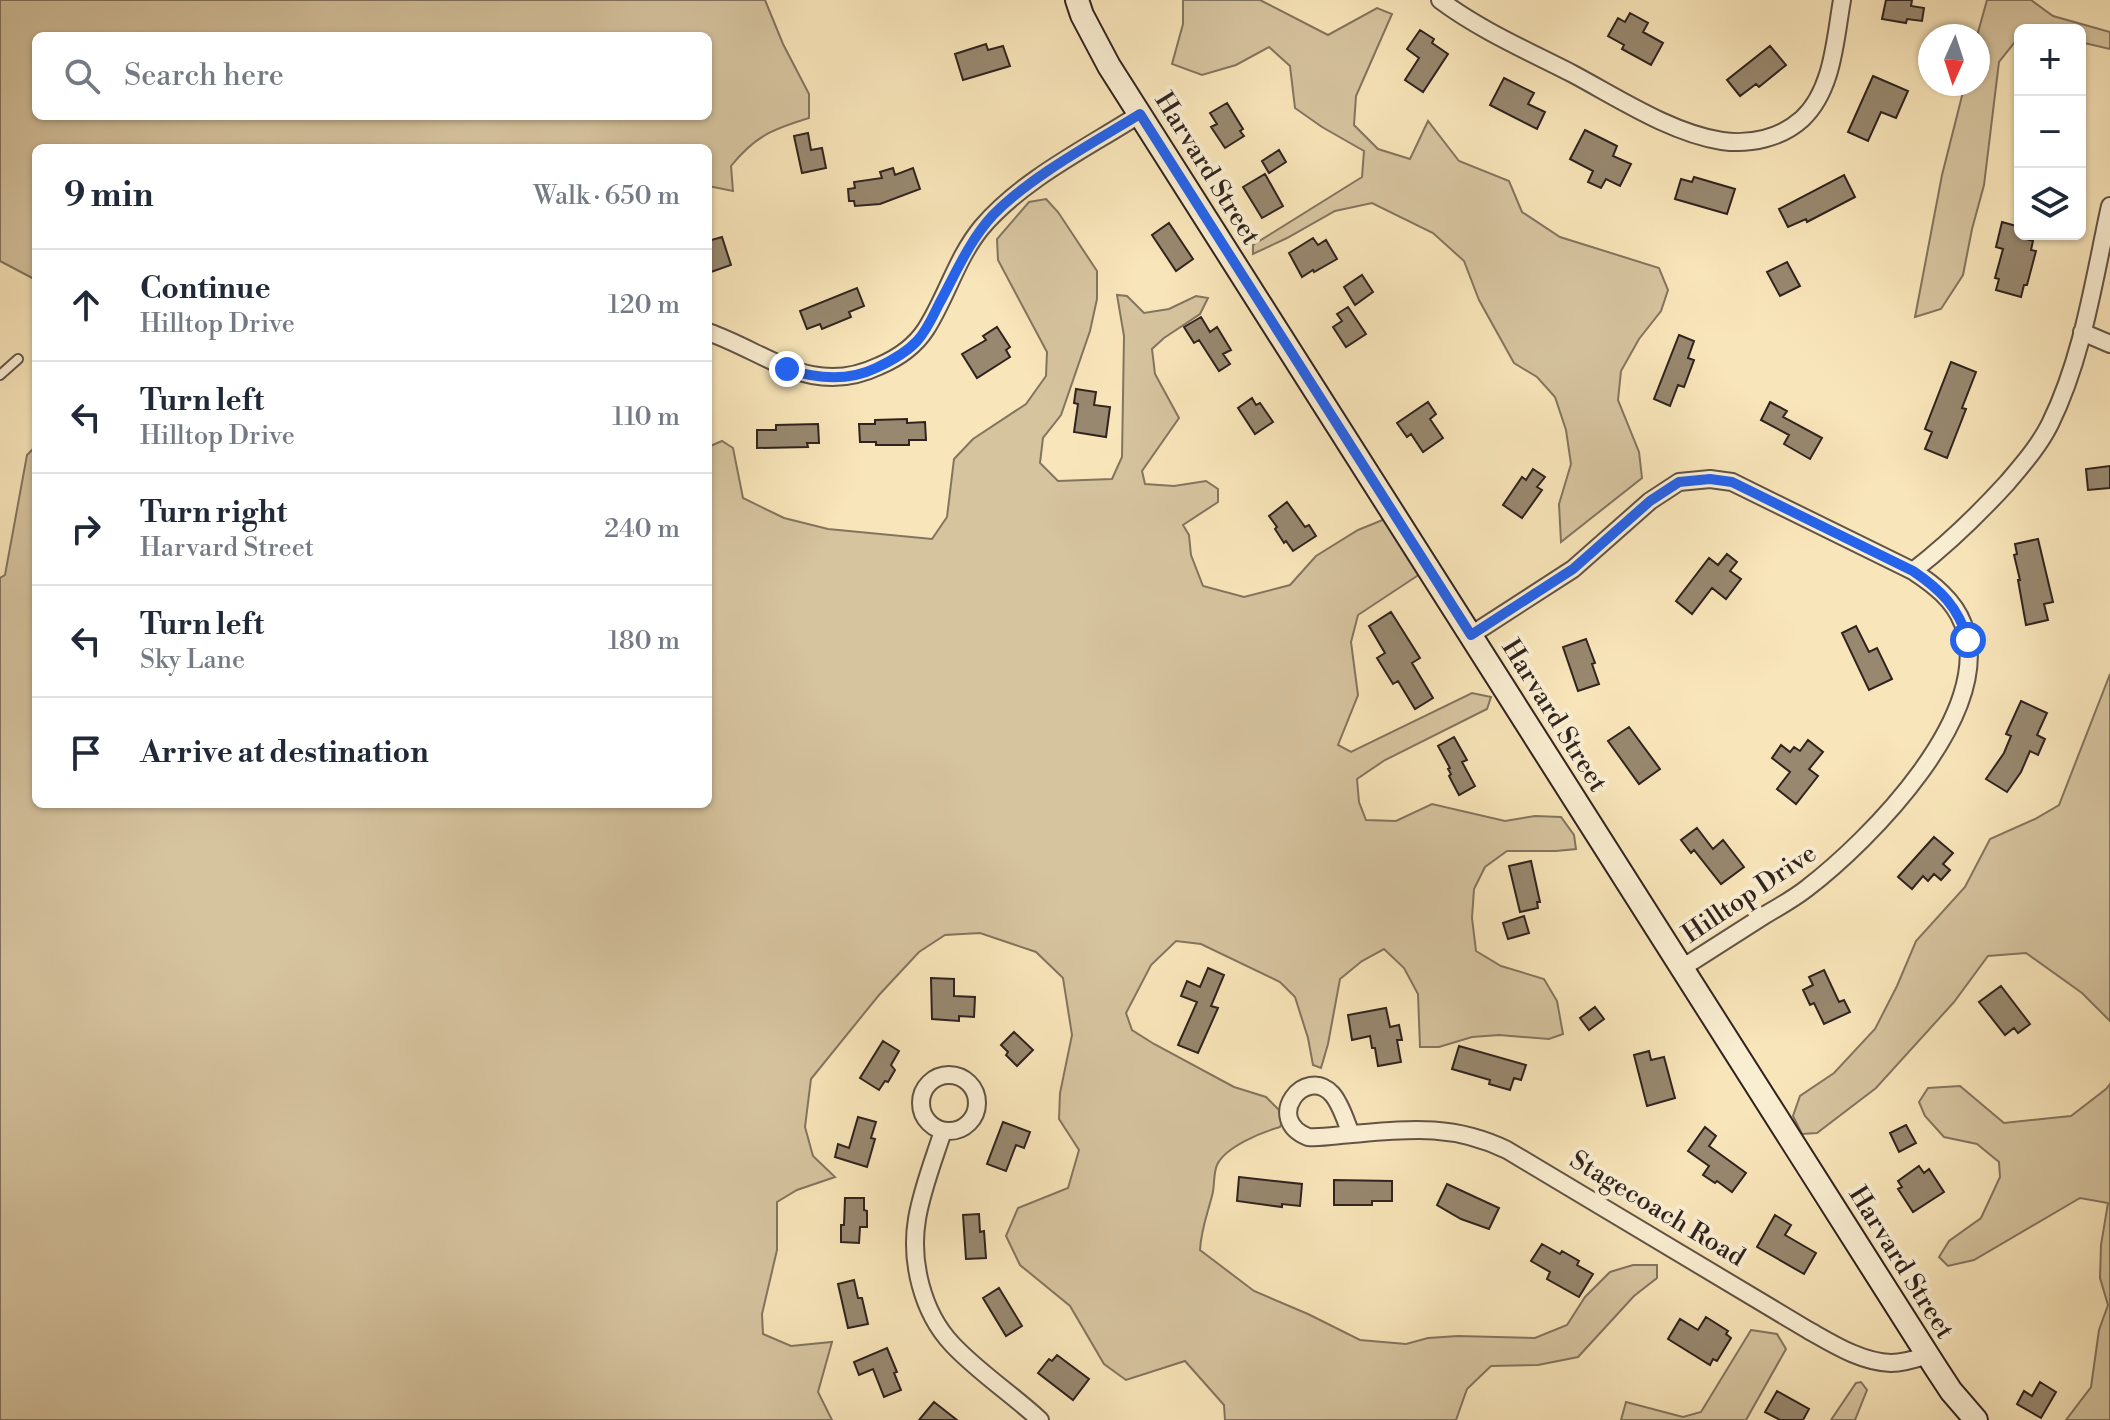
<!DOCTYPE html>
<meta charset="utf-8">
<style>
:root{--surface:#fff;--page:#f2f2f3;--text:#1f2937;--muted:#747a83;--line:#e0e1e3}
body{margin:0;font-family:"Libre Bodoni",serif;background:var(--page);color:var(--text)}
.controls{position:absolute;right:24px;top:24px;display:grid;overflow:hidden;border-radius:12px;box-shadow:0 2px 6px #0004}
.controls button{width:72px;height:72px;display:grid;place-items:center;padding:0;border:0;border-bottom:2px solid var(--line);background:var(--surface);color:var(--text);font:40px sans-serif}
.compass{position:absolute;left:1918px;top:24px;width:72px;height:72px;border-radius:50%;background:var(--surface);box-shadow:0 2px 6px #0004;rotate:183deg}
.stop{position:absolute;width:24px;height:24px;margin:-18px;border:6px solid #2563eb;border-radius:50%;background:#fff}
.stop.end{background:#2563eb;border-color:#fff;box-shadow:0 2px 8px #0008}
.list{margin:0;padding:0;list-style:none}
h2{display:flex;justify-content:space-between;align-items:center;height:104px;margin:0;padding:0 32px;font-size:34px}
h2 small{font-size:26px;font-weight:400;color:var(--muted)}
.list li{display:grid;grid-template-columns:52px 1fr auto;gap:24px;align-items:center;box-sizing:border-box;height:112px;padding:0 32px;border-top:2px solid var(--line)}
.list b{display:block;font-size:30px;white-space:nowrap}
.list p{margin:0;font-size:26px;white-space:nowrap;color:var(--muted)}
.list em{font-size:26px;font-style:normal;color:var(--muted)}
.icon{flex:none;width:44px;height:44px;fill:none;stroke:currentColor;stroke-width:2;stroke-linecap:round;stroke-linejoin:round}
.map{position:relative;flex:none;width:2110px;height:1420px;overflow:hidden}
.search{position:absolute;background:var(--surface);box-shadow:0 2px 6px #0004;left:32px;top:32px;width:680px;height:88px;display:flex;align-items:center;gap:20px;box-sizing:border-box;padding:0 28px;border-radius:12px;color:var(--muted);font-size:30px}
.panel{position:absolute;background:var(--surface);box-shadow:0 2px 6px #0004;left:32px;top:144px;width:680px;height:664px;border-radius:12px}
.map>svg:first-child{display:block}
.green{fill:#d6c49f;stroke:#83745f;stroke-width:2;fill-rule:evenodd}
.building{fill:#98886f;stroke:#30231f;stroke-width:2}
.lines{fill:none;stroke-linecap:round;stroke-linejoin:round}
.lane-casing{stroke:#625446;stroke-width:12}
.street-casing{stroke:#625446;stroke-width:20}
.secondary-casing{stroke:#30231f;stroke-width:26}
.lane{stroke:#faeed2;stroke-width:8}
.street{stroke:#faeed2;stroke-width:16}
.secondary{stroke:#faeed2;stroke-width:22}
.route{stroke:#2563eb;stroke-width:10}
.labels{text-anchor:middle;stroke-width:8;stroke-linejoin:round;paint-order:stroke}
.street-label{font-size:26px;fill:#30231f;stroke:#faeed2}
</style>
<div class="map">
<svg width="2110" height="1420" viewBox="0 0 2110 1420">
<rect width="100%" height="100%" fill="#f8e5b9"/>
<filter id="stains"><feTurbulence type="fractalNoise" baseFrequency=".0025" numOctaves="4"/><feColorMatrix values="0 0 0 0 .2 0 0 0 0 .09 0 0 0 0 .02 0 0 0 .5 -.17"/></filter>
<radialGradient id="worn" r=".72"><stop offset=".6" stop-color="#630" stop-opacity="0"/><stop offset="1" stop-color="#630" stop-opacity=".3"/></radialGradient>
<path class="green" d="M0 0H765L783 44 809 94V118C773 129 755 136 731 166L733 191 708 186V148H36V280L0 261ZM36 36H708V116H36Z
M1183 0H1260L1328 35 1377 8 1392 14 1356 96 1354 125 1378 149 1410 159 1428 121 1459 161 1509 181 1522 212 1560 237 1659 268 1668 290 1661 311 1639 339 1621 371 1618 400 1639 452 1642 478 1561 542 1559 504 1571 464 1566 430 1555 397 1537 377 1514 363 1479 300 1464 261 1433 233 1372 203 1335 211 1287 238 1253 254V245L1362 177 1364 151 1322 127 1295 108 1290 66 1269 47 1236 65 1202 75 1172 64 1183 24Z
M1987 0H2031L2053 16 2110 32V49L2080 42V30H2020V41L2015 42 1999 62 1984 185 1972 229 1963 275 1941 309 1915 317 1942 175 1965 84H1978L1977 36Z
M1046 199 1058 212 1097 271V299L1090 331 1061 415 1043 438 1040 463 1058 481 1112 479 1122 457 1124 336 1117 295 1127 296 1144 313 1169 309 1196 296 1208 298 1200 314 1164 338 1152 349 1155 374 1179 418 1142 471 1145 484 1174 486 1206 481 1218 489V502L1183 525 1189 535 1191 555 1203 586 1244 597 1290 585 1316 556 1358 530 1385 519 1420 574 1358 615 1351 642 1358 695 1338 745 1351 752 1472 693 1491 697 1487 709 1385 760 1357 779 1359 802 1366 820 1396 821 1432 804 1505 821 1535 816 1561 817 1574 835 1576 849 1556 851H1507L1485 867 1474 889 1472 918 1476 951 1501 966 1544 979 1557 1001 1563 1034 1549 1039 1499 1035 1472 1037 1439 1047H1420L1418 994 1404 968 1384 949 1362 961 1340 979 1328 1044 1321 1068 1313 1065 1308 1038 1295 997 1280 982 1201 944 1176 941 1151 965 1126 1013 1132 1030 1154 1044 1234 1087 1266 1097 1285 1116 1280 1127C1262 1132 1225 1147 1217 1165 1213 1174 1215 1186 1212 1196 1207 1215 1201 1230 1200 1250L1254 1291 1308 1314 1360 1340 1406 1344 1428 1338 1458 1336 1535 1338 1567 1325 1585 1297 1610 1272 1633 1265H1657V1278L1634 1296 1578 1357 1538 1365 1491 1366 1467 1389 1456 1420H1225L1224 1405 1185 1361 1126 1380 1104 1364 1070 1306 1020 1265 1006 1236 1018 1208 1068 1188 1079 1150 1059 1119 1060 1093 1072 1035 1063 978 1036 952 980 933 945 935 919 952 879 995 811 1079 805 1127 813 1156 835 1177 797 1190 777 1202V1250L762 1314 763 1334 791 1346 832 1342 818 1392 832 1420H0V578L5 575 27 455 36 446V804H708V447L722 441 733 448 743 498 784 518 828 529 932 539 947 517 954 459 973 439 1026 404 1046 376 1047 352 998 260 997 239 1029 202Z
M2110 674V1021L2082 993 2026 953 1988 956 1954 1002 1876 1088 1817 1133 1802 1134 1793 1116 1800 1096 1834 1073 1875 1029 1897 986 1916 941 1965 887 1990 839 2035 819 2059 805Z
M2110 1084V1420H2066L2091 1387 2099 1330 2108 1305 2100 1278 2101 1245 2108 1203 2080 1198 1974 1260 1948 1266 1939 1257 1949 1241 1981 1218 2000 1177 1999 1162 1977 1144 1944 1137 1925 1116 1919 1102 1928 1088 1960 1086 2004 1123 2071 1116 2106 1089Z
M1751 1330 1777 1334 1786 1349 1746 1420H1621L1626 1402 1683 1417 1701 1412Z
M1861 1382 1867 1390 1855 1420H1831L1856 1383Z"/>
<path class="building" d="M1886 0H1912L1911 6 1924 8 1922 21 1907 19 1906 23 1882 19Z
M1630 13 1648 23 1643 32 1663 43 1651 65 1622 49 1624 45 1608 36 1618 18 1625 22Z
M1420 30 1434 39 1432 43 1448 54 1423 92 1405 80 1419 58 1407 49Z
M986 44 988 50 1003 46 1010 66 963 80 955 54Z
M1770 46 1786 65 1759 87 1756 84 1740 96 1727 80Z
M1873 76 1908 91 1896 118 1881 112 1868 141 1848 132Z
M1504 78 1534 93 1528 104 1545 112 1537 129 1490 105Z
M1227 103 1243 129 1240 131 1244 136 1225 148 1211 127 1217 124 1210 113Z
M1585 130 1617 146 1613 156 1631 164 1620 186 1606 179 1601 188 1588 182 1593 171 1570 159Z
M808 133 811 150 822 148 826 168 802 173 794 136Z
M1279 150 1286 162 1269 173 1262 161Z
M893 168 895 175 913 168 920 189 880 204 855 206 854 201H849L848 189 855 188 854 182 882 178 880 172Z
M1265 174 1283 206 1262 218 1243 187Z
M1844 175 1855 197 1807 222 1806 219 1788 227 1779 209Z
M1694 177 1735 189 1727 214 1675 199 1681 179 1692 182Z
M2002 222 2020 227V237L2033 241 2031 250 2036 251 2027 285H2024L2021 297 1996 290 1999 279 1995 278 2003 249 1996 247Z
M1169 223 1193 259 1176 271 1152 235Z
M722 237 731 265 708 273V241Z
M1313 238 1318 245 1326 240 1337 259 1314 272 1313 270 1302 277 1289 253Z
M1787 262 1800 286 1780 296 1767 272Z
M1362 275 1373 292 1355 305 1344 287Z
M857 288 864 306 849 312 851 317 822 329 820 324 807 329 800 311Z
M1348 307 1366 334 1346 347 1333 327 1342 321 1337 314Z
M1201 317 1210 332 1217 327 1231 350 1223 354 1230 364 1219 371 1199 340 1194 343 1184 327Z
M997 327 1010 347 1006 350 1010 357 977 378 962 354 986 340 983 336Z
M1679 335 1694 341 1688 358 1694 360 1684 387 1678 385 1670 406 1654 399Z
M1951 362 1976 372 1962 408 1966 409 1947 458 1925 449 1932 432 1925 429Z
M1076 389 1096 392 1094 405 1110 407 1106 437 1074 432 1078 404 1074 403Z
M1252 398 1256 405 1260 403 1273 422 1255 434 1238 408Z
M1428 402 1436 414 1430 419 1443 438 1423 452 1411 434 1407 437 1397 423Z
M1770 402 1787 411 1783 417 1822 438 1810 459 1784 444 1789 435 1761 420Z
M907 419V423L925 422 926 440H909V445H876V442H860L859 424H875V420Z
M818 424 819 443H807L808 447 757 448V430H776V425Z
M2110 466V488L2088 490 2086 469Z
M1533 469 1545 477 1537 487 1542 490 1522 518 1503 505 1522 477 1526 480Z
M1287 502 1305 527 1309 525 1316 536 1293 551 1286 541 1284 543 1275 529 1277 527 1269 516Z
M2038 539 2053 602 2044 604 2048 620 2026 625 2018 580H2020L2014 555 2017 554 2015 544Z
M1727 554 1737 562 1730 571 1741 579 1726 599 1712 588 1692 614 1676 601 1709 558 1718 565Z
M1391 612 1420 658 1412 663 1433 698 1415 709 1398 681 1393 684 1377 658 1385 653 1369 626Z
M1856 626 1869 652 1877 648 1892 679 1869 690 1842 633Z
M1586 639 1595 663 1592 664 1599 684 1578 691 1563 647Z
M2021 701 2047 713 2037 735 2045 739 2038 755 2030 751 2021 772 2007 792 1986 779 2004 753 2011 736 2006 734Z
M1629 727 1660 769 1639 784 1608 741Z
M1454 737 1467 760 1462 762 1475 786 1459 795 1449 776 1451 774 1448 769 1450 768 1438 746Z
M1808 740 1823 752 1809 769 1818 776 1796 804 1777 789 1790 772 1772 758 1781 745 1790 752 1794 747 1800 751Z
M1697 828 1713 849 1723 840 1744 867 1721 884 1694 850 1691 853 1681 840Z
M1934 837 1953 853 1943 864 1950 870 1941 880 1934 874 1928 881 1923 876 1912 889 1898 877Z
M1531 861 1540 902H1537L1538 908 1520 912 1509 866Z
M1524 916 1529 933 1508 939 1503 923Z
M1208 968 1224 975 1211 1006 1218 1008 1198 1053 1178 1045 1197 1002 1181 996 1187 981 1200 987Z
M1824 970 1839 1002 1844 1000 1850 1012 1824 1024 1814 1003 1810 1005 1803 990 1813 985 1809 977Z
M931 978 954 979V996L975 997 974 1017 959 1016V1021L932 1019Z
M2001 986 2030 1024 2018 1033 2014 1028 2005 1035 1979 1002Z
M1595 1007 1604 1019 1589 1030 1580 1018Z
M1386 1008 1390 1027 1399 1025 1402 1040H1397L1401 1062 1378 1066 1375 1048H1372L1370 1036 1352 1040 1348 1015Z
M1014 1032 1033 1050 1017 1066 1006 1055 1008 1052 1001 1045Z
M883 1041 899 1051 891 1065 895 1070 888 1082 885 1081 879 1090 860 1078Z
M1459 1046 1526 1065 1521 1080 1514 1078 1510 1090 1489 1084 1490 1080 1452 1069Z
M1649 1051 1651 1060 1664 1057 1675 1098 1647 1106 1634 1055Z
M858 1117 876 1122 871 1138 875 1139 867 1167 835 1157 838 1144 849 1148Z
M1003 1122 1030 1132 1024 1148 1016 1145 1006 1171 987 1164Z
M1906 1125 1916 1143 1899 1152 1890 1133Z
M1705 1127 1716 1136 1709 1146 1746 1173 1732 1192 1717 1181 1715 1183 1703 1175 1709 1166 1688 1151Z
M1919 1166 1924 1173 1929 1169 1944 1192 1913 1212 1898 1189 1902 1187 1898 1181Z
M1239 1177 1302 1184 1300 1206 1282 1204V1207L1237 1201Z
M1334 1180 1392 1181V1201H1372V1205H1334Z
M1447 1184 1499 1208 1489 1229 1461 1219 1437 1205Z
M845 1198H864V1210L867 1211V1227H860L859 1243 841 1242V1225H844Z
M979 1214 980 1232 984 1231 986 1258 966 1259 963 1215Z
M1775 1215 1791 1225 1785 1235 1816 1253 1804 1274 1757 1247Z
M1542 1244 1560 1254 1562 1251 1579 1261 1577 1265 1593 1274 1579 1297 1547 1279 1550 1272 1531 1261Z
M854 1280 858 1298H862L868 1324 848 1328 838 1284Z
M999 1288 1022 1326 1006 1336 983 1298Z
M1706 1317 1728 1331 1726 1334 1731 1338 1717 1361 1713 1359 1710 1365 1668 1339 1680 1319 1698 1330Z
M887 1348 897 1372 894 1373 901 1390 884 1397 873 1369 859 1375 854 1362Z
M1057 1355 1089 1379 1073 1400 1038 1373 1049 1359 1052 1361Z
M2040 1382 2056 1392 2041 1418 2017 1404 2024 1391 2032 1396Z
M1777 1391 1809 1409 1803 1420H1780L1765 1412Z
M934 1402 957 1420H919Z"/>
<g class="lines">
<g class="lane-casing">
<path id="lane" d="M0 375 18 359"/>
</g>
<g class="street-casing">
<path id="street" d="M1440 0C1480 30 1528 51 1573 74 1618 98 1671 133 1722 141 1750 145 1781 138 1802 119 1833 90 1835 40 1842 0
M708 332C768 353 812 398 879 366 898 358 915 346 926 329 947 296 957 257 982 227 1023 179 1087 148 1140 114
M2082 332 2110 344
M1913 571C1949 543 1976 517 2007 483 2023 464 2039 446 2050 424 2083 357 2094 279 2110 206
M1471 635 1573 569 1650 501 1679 482 1710 479 1732 482 1913 571C1933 584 1954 600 1963 624 1997 712 1870 840 1806 889 1793 899 1779 907 1765 915 1737 933 1710 950 1682 968
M921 1103a28 28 0 1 1 56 0a28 28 0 1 1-56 0Z
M943 1131C934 1159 922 1189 917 1219 910 1261 922 1312 952 1344 978 1372 1012 1394 1040 1420
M1351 1134C1346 1122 1341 1104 1332 1094 1305 1065 1263 1119 1308 1137 1323 1138 1338 1135 1352 1134 1410 1129 1453 1124 1507 1150L1808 1330C1833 1344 1861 1362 1891 1363 1903 1363 1916 1359 1928 1355"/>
</g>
<g class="secondary-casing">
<path id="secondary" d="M1077 0 1082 15 1109 66 1934 1365 1951 1391 1976 1420"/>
</g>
<use href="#lane" class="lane"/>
<use href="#street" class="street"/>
<use href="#secondary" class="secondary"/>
</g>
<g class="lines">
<path class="route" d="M787 369C817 379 847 382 876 368 891 361 906 353 917 341 927 330 933 316 939 304 956 273 969 241 993 215 1031 176 1093 143 1140 114L1471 635 1573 569 1650 501 1679 482 1710 479 1732 482 1913 571C1941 590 1958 607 1968 640"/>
</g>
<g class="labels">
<g class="street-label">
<text transform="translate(1208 168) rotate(58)" y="9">Harvard Street</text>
<text transform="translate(1555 715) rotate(58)" y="9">Harvard Street</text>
<text transform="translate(1749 893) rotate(-34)" y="9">Hilltop Drive</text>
<text transform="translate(1658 1208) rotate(31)" y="9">Stagecoach Road</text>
<text transform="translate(1902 1262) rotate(58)" y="9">Harvard Street</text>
</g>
</g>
<rect width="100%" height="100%" filter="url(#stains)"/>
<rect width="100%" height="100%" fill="url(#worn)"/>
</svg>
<div class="controls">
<button>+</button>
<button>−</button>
<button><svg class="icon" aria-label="layers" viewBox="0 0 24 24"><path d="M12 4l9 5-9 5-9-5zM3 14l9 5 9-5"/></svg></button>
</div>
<svg class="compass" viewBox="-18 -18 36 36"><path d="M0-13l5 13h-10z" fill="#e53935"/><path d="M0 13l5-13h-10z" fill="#747a83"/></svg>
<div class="stop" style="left:1968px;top:640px"></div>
<div class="stop end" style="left:787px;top:369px"></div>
<div class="search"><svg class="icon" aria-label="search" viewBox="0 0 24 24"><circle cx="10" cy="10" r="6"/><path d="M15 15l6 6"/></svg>Search here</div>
<section class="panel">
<h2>9 min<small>Walk · 650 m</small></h2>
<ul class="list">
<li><svg class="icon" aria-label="ahead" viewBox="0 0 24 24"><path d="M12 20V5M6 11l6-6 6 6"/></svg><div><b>Continue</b><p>Hilltop Drive</p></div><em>120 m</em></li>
<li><svg class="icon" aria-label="left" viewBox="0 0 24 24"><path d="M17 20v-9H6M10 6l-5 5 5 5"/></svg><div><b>Turn left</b><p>Hilltop Drive</p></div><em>110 m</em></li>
<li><svg class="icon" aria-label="right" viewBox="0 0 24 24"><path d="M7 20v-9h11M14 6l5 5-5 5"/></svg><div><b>Turn right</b><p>Harvard Street</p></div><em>240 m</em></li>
<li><svg class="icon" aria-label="left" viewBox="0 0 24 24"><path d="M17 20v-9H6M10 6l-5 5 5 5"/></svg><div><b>Turn left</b><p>Sky Lane</p></div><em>180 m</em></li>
<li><svg class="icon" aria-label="arrive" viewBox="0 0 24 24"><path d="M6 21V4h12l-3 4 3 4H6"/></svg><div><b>Arrive at destination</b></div></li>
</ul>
</section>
</div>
